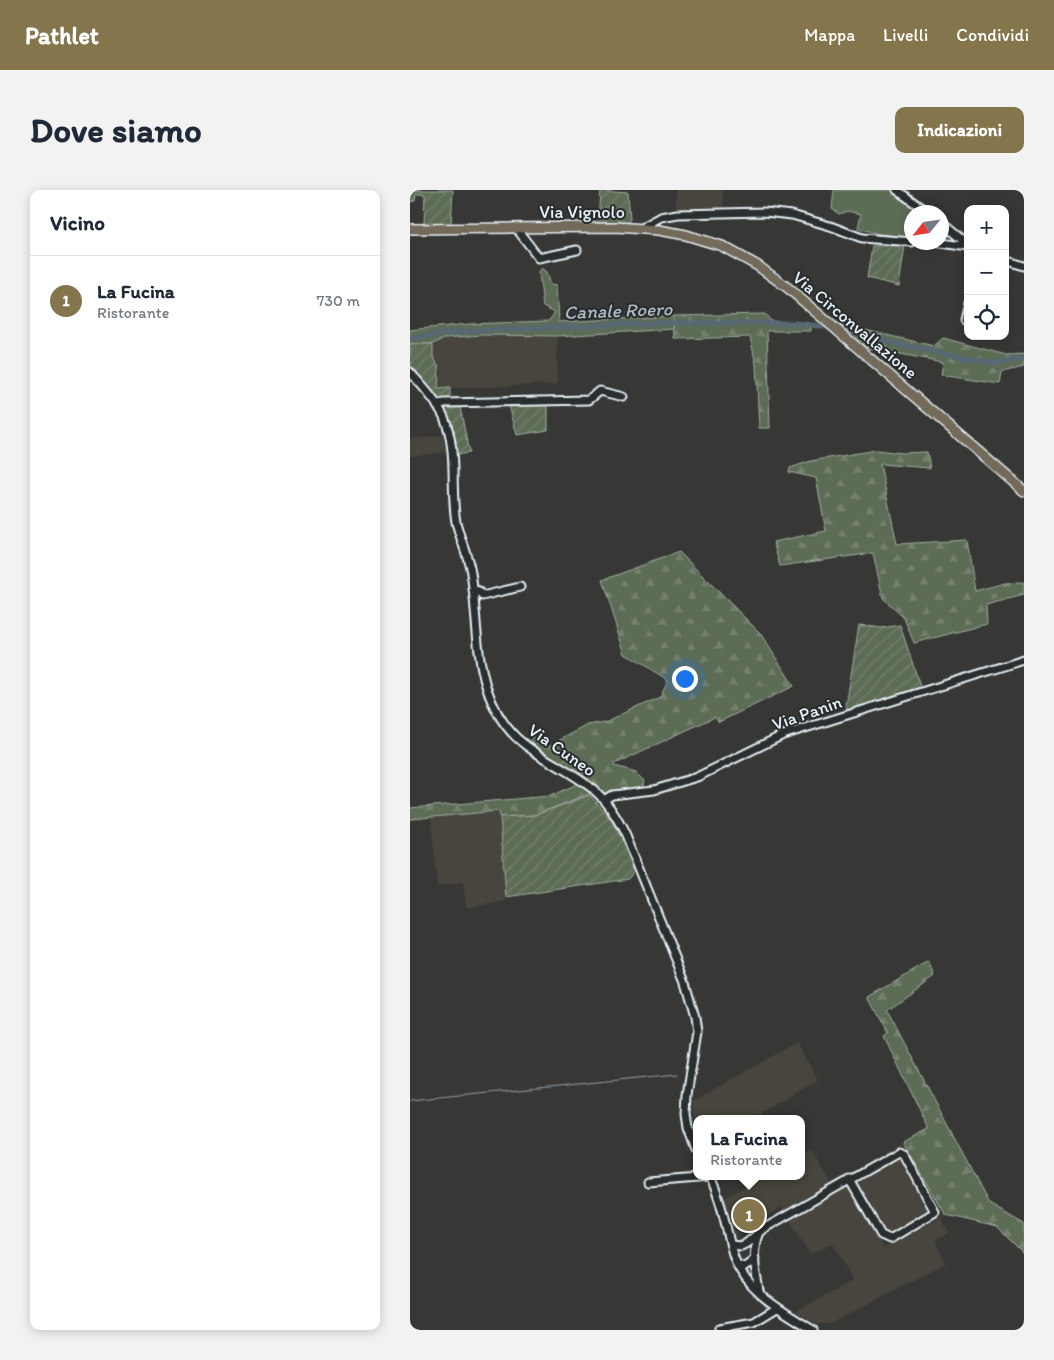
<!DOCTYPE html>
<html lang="it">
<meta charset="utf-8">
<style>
:root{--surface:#fff;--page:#f2f2f3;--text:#1f2937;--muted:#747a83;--line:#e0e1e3;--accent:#84754c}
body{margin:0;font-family:Itim,sans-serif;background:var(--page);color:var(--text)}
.controls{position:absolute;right:15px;top:15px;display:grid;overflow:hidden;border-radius:10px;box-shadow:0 2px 12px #0003}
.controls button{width:45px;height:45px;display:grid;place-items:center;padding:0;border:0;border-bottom:1px solid var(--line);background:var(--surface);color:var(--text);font:25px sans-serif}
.compass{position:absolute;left:494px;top:15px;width:45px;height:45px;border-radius:50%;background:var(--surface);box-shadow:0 2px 12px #0003;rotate:240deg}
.you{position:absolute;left:274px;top:488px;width:18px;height:18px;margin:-12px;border:4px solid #fff;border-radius:50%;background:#1a73e8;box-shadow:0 0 0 8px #1a73e833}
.badge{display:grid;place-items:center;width:32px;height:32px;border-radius:50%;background:var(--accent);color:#fff;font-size:16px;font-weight:700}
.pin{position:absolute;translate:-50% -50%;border:2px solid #fff;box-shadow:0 1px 5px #0006}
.popup{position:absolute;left:283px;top:925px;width:112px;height:65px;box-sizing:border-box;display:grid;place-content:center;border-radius:10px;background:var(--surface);filter:drop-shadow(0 1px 4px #0005);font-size:16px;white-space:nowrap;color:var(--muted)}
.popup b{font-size:19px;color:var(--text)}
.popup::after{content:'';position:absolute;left:50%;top:100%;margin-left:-10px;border:10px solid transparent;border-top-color:var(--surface)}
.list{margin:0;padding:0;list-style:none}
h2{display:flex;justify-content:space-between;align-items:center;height:65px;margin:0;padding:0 20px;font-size:21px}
h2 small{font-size:16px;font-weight:400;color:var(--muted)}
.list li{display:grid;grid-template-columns:32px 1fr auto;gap:15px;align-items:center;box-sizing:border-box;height:90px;padding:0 20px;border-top:1px solid var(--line)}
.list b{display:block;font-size:19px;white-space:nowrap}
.list p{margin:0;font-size:16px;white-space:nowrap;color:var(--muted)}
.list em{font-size:16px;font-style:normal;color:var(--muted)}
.icon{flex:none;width:28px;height:28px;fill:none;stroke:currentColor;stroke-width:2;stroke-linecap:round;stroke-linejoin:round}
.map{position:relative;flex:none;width:614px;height:1140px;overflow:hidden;border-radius:10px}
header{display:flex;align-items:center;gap:30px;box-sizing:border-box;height:70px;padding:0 25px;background:var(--accent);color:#fff}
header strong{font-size:24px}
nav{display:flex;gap:28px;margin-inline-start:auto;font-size:18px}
.intro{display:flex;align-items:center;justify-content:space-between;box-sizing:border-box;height:120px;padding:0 30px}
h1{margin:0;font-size:35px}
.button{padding:12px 22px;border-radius:10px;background:var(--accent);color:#fff;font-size:18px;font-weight:700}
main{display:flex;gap:30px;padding:0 30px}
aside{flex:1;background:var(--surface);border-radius:10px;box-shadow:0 2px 12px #0003}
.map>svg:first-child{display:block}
.built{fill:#47453e;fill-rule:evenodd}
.grass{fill:#5d6c55;stroke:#a2aea6}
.forest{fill:url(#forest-firs);stroke:#a2aea6}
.garden{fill:url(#garden-furrows);stroke:#a2aea6}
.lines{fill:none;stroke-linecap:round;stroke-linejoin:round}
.stream{stroke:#929fa9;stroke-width:1}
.canal{stroke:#586874;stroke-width:5}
.minor-casing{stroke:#e8f1f8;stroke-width:11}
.major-casing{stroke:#e8f1f8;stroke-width:12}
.minor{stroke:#2a2d2e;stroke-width:7}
.major{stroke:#736b5a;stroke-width:9}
.labels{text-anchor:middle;stroke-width:4;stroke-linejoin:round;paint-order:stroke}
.street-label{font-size:18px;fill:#e8f1f8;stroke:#2a2d2e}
.water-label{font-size:19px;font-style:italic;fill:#aebac3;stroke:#2a2d2e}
</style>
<header>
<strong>Pathlet</strong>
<nav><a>Mappa</a><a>Livelli</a><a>Condividi</a></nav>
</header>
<div class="intro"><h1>Dove siamo</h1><a class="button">Indicazioni</a></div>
<main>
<aside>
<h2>Vicino<small></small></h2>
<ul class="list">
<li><span class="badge">1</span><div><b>La Fucina</b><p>Ristorante</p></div><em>730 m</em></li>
</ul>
</aside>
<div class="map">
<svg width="614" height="1140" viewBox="0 0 614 1140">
<defs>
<pattern id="forest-firs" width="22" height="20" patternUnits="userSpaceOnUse" patternTransform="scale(1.25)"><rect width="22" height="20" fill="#5d6c55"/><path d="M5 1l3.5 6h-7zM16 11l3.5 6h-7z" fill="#74816e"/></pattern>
<pattern id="garden-furrows" width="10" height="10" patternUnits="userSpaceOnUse" patternTransform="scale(1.25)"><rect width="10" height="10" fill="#5d6c55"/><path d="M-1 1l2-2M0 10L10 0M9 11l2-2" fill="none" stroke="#74816e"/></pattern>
</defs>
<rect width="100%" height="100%" fill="#373835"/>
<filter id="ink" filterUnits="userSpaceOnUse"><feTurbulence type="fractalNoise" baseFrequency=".02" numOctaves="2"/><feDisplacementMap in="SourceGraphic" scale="10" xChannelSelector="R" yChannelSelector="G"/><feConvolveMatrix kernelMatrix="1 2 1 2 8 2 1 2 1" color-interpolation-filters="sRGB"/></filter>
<g filter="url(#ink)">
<path class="built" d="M266 0H313V20L266 21Z
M71 145 147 146 148 194 28 199 29 177 23 166V154L35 148Z
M33 245 37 262 0 266V249Z
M89 621 96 711 57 718 53 692 27 696 21 627Z
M387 853 408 890 343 929H286V940L283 911Z
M493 952 536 1025 531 1028 539 1043 525 1051 536 1073 420 1134H407L385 1122 443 1090 423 1053 400 1064 372 1017 325 1045 313 1009 354 986H392V965L401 959 421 993ZM493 955 534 1025 473 1058 435 994 378 1021Z
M485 967 489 968 517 1018 516 1022 479 1043 475 1042 446 990Z"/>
<path class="grass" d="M424 0H483L505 18 504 22H502L501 47 469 44 448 38 451 24 437 21 429 24 422 19Z
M132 78 137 82 141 94 147 95 149 132 264 126 265 139 147 146 71 145 35 148 23 154H0V140L59 134 139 131 145 122 133 116 129 82Z"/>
<path class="forest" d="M355 124 361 131 401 133V141H357L360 238H349L346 174 340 147 265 149 264 126Z
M429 134 524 156 533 148 596 165 614 164V177L592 182 590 194 531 185 533 172 453 157Z
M466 260 492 263 517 262 520 278 470 274 487 354 557 350 565 401 595 393 614 392V405L576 415 577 434 504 453 494 428 473 408 463 363 370 376 363 352 416 341 406 288 379 282 380 278 401 271Z
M269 362 350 443 384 496 309 532 305 527 204 574V576L226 582 235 591 233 598 212 600 194 605 189 600 125 625 90 627 89 621 0 629V618L140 606 163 596 173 588 117 554 123 547 137 557 178 535 195 532 250 507 258 490 216 464 192 390Z
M519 772 525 786 477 820 579 1014 614 1034V1064L587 1037 536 1025 493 952 519 939 474 846 478 843 459 807Z"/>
<path class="garden" d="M0 0H43L41 35 14 34 15 4H6L5 11 0 12Z
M190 0 218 2 220 29 217 34 188 33Z
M495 55 489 96 457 88 462 56Z
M0 154H23V166L29 177 28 199 40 198V209L50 217 59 263 45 265 34 217 0 174Z
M138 214V240L107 245 99 215Z
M449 435 471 438 490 435 511 499 438 521 436 516Z
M180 605 202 631 225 680 218 689 96 707 90 627 125 625Z"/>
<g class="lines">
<path class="stream" d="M0 911 267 884
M323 1075 339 1100 359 1119
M374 1128 394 1139"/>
<path class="canal" d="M432 139 486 154 584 173 614 169
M0 149 55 141 245 133H385L417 137"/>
<g class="minor-casing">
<path id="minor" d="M487 0 517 22
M532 33 558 55
M106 38 129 68 167 60
M231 38 251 27 268 24 355 22 382 25 420 36 452 48 502 52
M525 52 558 57
M595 70 614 76
M554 130 558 113
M0 182C12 196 26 210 34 227 48 260 40 298 46 332 50 349 58 365 61 383 67 420 65 462 77 499 98 562 139 564 184 600 198 612 208 629 216 646L275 792 285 827 287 842 277 905 276 924 278 938 286 960
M27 216 34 213 179 210 190 201 214 207
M63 400 69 402 72 406 110 397
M194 610 202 605 244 600 287 587 373 545 614 470
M300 986C312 1013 315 1033 322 1061 332 1100 371 1120 403 1140
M238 992 301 987
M348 1045C341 1063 346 1083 349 1101
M321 1055 331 1056 337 1053 353 1039 489 962 494 964 525 1022 480 1049 471 1045 439 989
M327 1075 335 1077 345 1069
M309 1138 344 1132 367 1118"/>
</g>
<g class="major-casing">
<path id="major" d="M0 39 205 37 249 40 276 45 312 56 348 76 378 98 614 301"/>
</g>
<use href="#minor" class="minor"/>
<use href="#major" class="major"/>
</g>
</g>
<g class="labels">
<g class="street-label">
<text x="172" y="28">Via Vignolo</text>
<text transform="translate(445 135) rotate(40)" y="6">Via Circonvallazione</text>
<text transform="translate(397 523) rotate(-19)" y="6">Via Panin</text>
<text transform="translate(152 560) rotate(35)" y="6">Via Cuneo</text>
</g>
<g class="water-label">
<text transform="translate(208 120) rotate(-2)" y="7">Canale Roero</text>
</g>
</g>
</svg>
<div class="controls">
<button>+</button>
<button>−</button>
<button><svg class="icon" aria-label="locate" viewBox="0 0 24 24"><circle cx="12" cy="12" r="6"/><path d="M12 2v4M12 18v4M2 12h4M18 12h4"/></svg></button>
</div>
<svg class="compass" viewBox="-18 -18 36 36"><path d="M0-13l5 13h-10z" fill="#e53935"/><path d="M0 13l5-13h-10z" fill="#747a83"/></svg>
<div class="you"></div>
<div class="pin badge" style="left:339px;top:1025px">1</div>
<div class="popup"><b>La Fucina</b>Ristorante</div>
</div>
</main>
